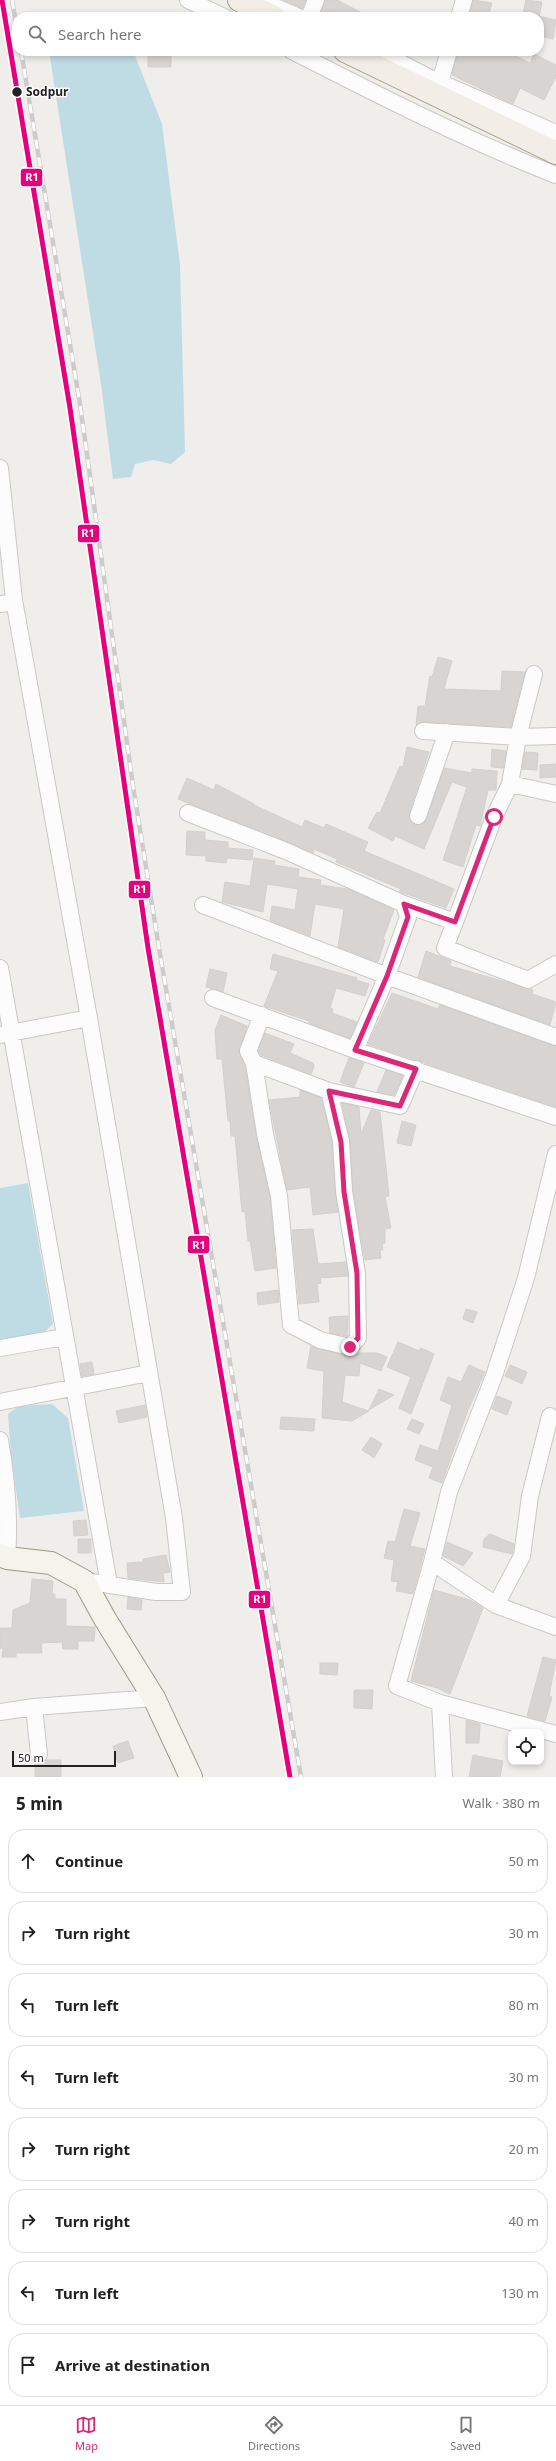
<!DOCTYPE html>
<meta charset="utf-8">
<style>
:root{--surface:#fff;--page:#f6f6f6;--text:#202124;--muted:#757577;--line:#e0e0e0;--accent:#db2777}
body{margin:0;font-family:"Noto Sans",sans-serif;background:var(--page);color:var(--text)}
.controls{position:absolute;right:12px;bottom:12px;display:grid;overflow:hidden;border-radius:8px;box-shadow:0 2px 6px #0003}
.controls button{width:36px;height:36px;display:grid;place-items:center;padding:0;border:0;border-bottom:1px solid var(--line);background:var(--surface);color:var(--text);font:20px sans-serif}
.scale{position:absolute;left:12px;bottom:10px;width:104px;box-sizing:border-box;padding-left:4px;border:2px solid #222;border-top:0;font-size:11px;line-height:14px;white-space:nowrap;color:#222;-webkit-text-stroke:3px #fff;paint-order:stroke}
.stop{position:absolute;width:12px;height:12px;margin:-9px;border:3px solid #db2777;border-radius:50%;background:#fff}
.stop.end{background:#db2777;border-color:#fff;box-shadow:0 1px 4px #0008}
.list{margin:0;padding:0;list-style:none}
h2{display:flex;justify-content:space-between;align-items:center;height:52px;margin:0;padding:0 16px;font-size:17px}
h2 small{font-size:13px;font-weight:400;color:var(--muted)}
.list li{display:grid;grid-template-columns:26px 1fr auto;gap:12px;align-items:center;box-sizing:border-box;height:64px;margin:0 8px 8px;padding:0 8px;border:1px solid var(--line);border-radius:16px}
.list b{display:block;font-size:15px;white-space:nowrap}
.list em{font-size:13px;font-style:normal;color:var(--muted)}
.icon{flex:none;width:22px;height:22px;fill:none;stroke:currentColor;stroke-width:2;stroke-linecap:round;stroke-linejoin:round}
.map{position:relative;flex:none;width:556px;height:1777px;overflow:hidden}
.search{position:absolute;background:var(--surface);box-shadow:0 2px 6px #0003;left:12px;right:12px;top:12px;height:44px;display:flex;align-items:center;gap:10px;box-sizing:border-box;padding:0 14px;border-radius:16px;color:var(--muted);font-size:15px}
.sheet{height:628px;background:var(--surface)}
nav{display:flex;justify-content:space-around;align-items:center;box-sizing:border-box;height:56px;border-top:1px solid var(--line);background:var(--surface);font-size:11px;color:var(--muted)}
nav a{display:grid;justify-items:center;gap:2px}
nav .on{color:var(--accent)}
.map>svg:first-child{display:block}
.water{fill:#bfdbe3}
.building{fill:#d7d4d2;stroke:#d3d0cc}
.lines{fill:none;stroke-linecap:round;stroke-linejoin:round}
.street-casing{stroke:#c9c8c7;stroke-width:18}
.secondary-casing{stroke:#999a82;stroke-width:24}
.primary-casing{stroke:#a79c86;stroke-width:24}
.street{stroke:#fdfcfc;stroke-width:16}
.secondary{stroke:#f4f4ed;stroke-width:22}
.primary{stroke:#f3ede7;stroke-width:22}
.rail-casing{stroke:#ccc;stroke-width:4.5}
.rail{stroke:#fff;stroke-width:3;stroke-dasharray:9;stroke-linecap:butt}
.rail-1-casing{stroke:#fff;stroke-width:8}
.rail-1{stroke:#e5007d;stroke-width:5}
.route{stroke:#db2777;stroke-width:5}
.stop-dot{fill:#222;stroke:#fff;stroke-width:1.5}
.labels{text-anchor:middle;stroke-width:3;stroke-linejoin:round;paint-order:stroke}
.stop-label{font-size:12px;font-weight:bold;fill:#222;stroke:#fff;text-anchor:start}
.line-badge{stroke:#fff;stroke-width:1.5}
.badge-label{font-size:11px;text-anchor:middle;font-weight:bold;fill:#fff}
</style>
<div class="map">
<svg width="556" height="1777" viewBox="0 0 556 1777">
<rect width="100%" height="100%" fill="#f0eeeb"/>
<path class="water" d="M49 51H130L134 53 162 124 180 265 185 452 171 464 153 460 135 464 131 477 113 479 101 384Z
M28 1183 53 1324 41 1335 0 1343V1188Z
M52 1404 68 1418 84 1511 20 1518 11 1456 8 1414 19 1406Z"/>
<path class="building" d="M284 0H306L302 8Z
M325 0H337L370 17H319Z
M473 0 492 3 488 17H469Z
M526 0 542 2 539 17H522Z
M539 16 556 20 553 39 539 36Z
M148 51H171V67H148Z
M458 51H512L511 54 530 63 534 54 556 65V77L544 100 520 88 513 104 452 75Z
M438 657 452 661 444 689 501 691 502 671 525 672 511 727 424 722 416 725 418 706H425L430 676 432 677Z
M407 747 429 752 409 813 411 822 415 825 424 823 427 819 444 768 472 773V769L497 771 496 790H488L480 826 476 825 463 867 443 860 467 787 452 782 424 849 395 836 393 841 368 828 377 812 380 813 400 766 403 767Z
M492 749 506 751 503 768 491 767Z
M525 752 538 753 537 770 522 769Z
M556 764V777L540 778V765Z
M187 778 214 790 216 784 254 804V805L302 827 305 820 324 828 326 824 368 842 364 851 454 889 446 908 401 892 399 891 401 889 336 862 337 859 314 849 313 853 178 799Z
M187 831 205 832V840L228 842V848L253 850 252 860 227 858 226 863 206 861V856L186 855Z
M254 858 275 861 274 865 299 869 298 877 321 880 320 885 348 889 394 910 383 939 385 940 378 962 338 947 344 909 315 904 310 936 270 921 272 906 295 910 298 889 267 884 263 912 222 902 225 882 250 886Z
M426 951 451 961 450 966 533 990 532 994 556 1002 550 1025 418 977Z
M273 954 357 978 356 980 369 984 365 996 336 988 330 1008 333 1009 332 1013 357 1022 350 1038 309 1023V1021L264 1006 278 971 270 969Z
M210 969 227 973 223 992 206 987Z
M392 993 438 1009 440 1005 556 1046V1107L368 1044Z
M221 1015 247 1026 239 1052 245 1066 256 1136 270 1197 276 1268 255 1271 250 1241H248L245 1211 242 1212 235 1136H231L230 1121H228L222 1059H217L215 1030Z
M265 1033 294 1044 290 1053 313 1063 314 1067 311 1074 261 1055 258 1051Z
M349 1058 364 1063 354 1087 340 1082Z
M386 1070 403 1076 394 1095 377 1092Z
M300 1090 321 1098 332 1142 338 1212 313 1215 310 1187 287 1190 269 1100 300 1097Z
M342 1103 359 1107 361 1134 371 1110 380 1112 389 1196 385 1197 391 1228 385 1229V1243L382 1244 383 1250H380L381 1258 365 1260 353 1190 350 1140Z
M402 1121 416 1125 411 1146 397 1143Z
M313 1229 318 1264 346 1262 348 1276 320 1278 321 1283 317 1284 319 1302 299 1304 292 1230Z
M278 1290 279 1302 258 1305 257 1293Z
M466 1309 477 1312 473 1323 463 1319Z
M348 1316 347 1336 330 1333 329 1317Z
M398 1342 419 1351 421 1348 434 1354 411 1414 399 1408 411 1377 387 1367Z
M311 1346 348 1356 358 1353H377L387 1357 381 1371 360 1363 359 1376 345 1375 342 1402 369 1411 352 1421 322 1418 324 1371 307 1368Z
M92 1362 94 1374 82 1376 80 1364Z
M469 1365 485 1372 468 1410 442 1483 429 1478 433 1467 415 1460 420 1445 438 1451 452 1405 440 1400 448 1377 461 1382Z
M510 1365 527 1372 522 1384 505 1376Z
M379 1389 394 1395 369 1410Z
M497 1396 512 1402 507 1415 492 1409Z
M145 1405 147 1417 119 1423 116 1411Z
M281 1417 315 1419 314 1431 280 1429Z
M412 1419 424 1424 419 1434 407 1429Z
M371 1437 382 1444 374 1458 362 1450Z
M404 1509 420 1513 410 1546 425 1549 413 1594 396 1591 398 1582 391 1581 394 1560 384 1558 388 1541 395 1542Z
M86 1520 88 1535 74 1536 73 1521Z
M490 1534 514 1544 512 1554 483 1547 484 1539Z
M78 1539H91V1553H78Z
M447 1542 473 1553 463 1566 443 1556Z
M166 1555 170 1572 163 1573 164 1582 128 1578 127 1563 143 1562V1559Z
M32 1579 53 1581 52 1594H55V1599H66V1626L95 1627 94 1641H78V1649H63L62 1642 41 1643 42 1653H16V1657H2L3 1648H0V1628H12L13 1610 30 1603Z
M434 1590 470 1600 483 1608 450 1694 437 1688 411 1681Z
M128 1597 142 1600 141 1610 127 1609Z
M543 1657 556 1660 549 1696 552 1697 545 1721 527 1716Z
M320 1663H338L337 1675 320 1674Z
M354 1690H373L372 1709 354 1708Z
M466 1720 480 1724 479 1743H466Z
M128 1741 134 1758 118 1763 113 1746Z
M473 1755 503 1761 500 1777H469Z
M46 1760H61V1777H35V1763H40Z"/>
<g class="lines">
<g class="street-casing">
<path id="street" d="M188 0 224 17
M262 1 299 17
M309 17 316 0
M459 17 464 0
M292 51C378 95 466 140 556 175
M378 51 430 78 556 133
M440 82 449 51
M0 468 14 600 89 1018 174 1518 182 1592H156L84 1581
M0 604 9 603 14 600
M423 731 518 737 556 736
M510 784 556 794
M188 813 286 851 404 904 408 917 387 976 556 1037
M418 816 447 732
M404 904 455 922 494 817 510 784 518 737 534 674
M203 905 387 976 355 1050 213 998
M455 922 445 948 528 980 556 964
M0 968 109 1584
M262 1015 248 1051 254 1063 329 1091 400 1106 416 1069
M0 1035 89 1018
M355 1050 556 1117
M254 1063 265 1134 279 1196 291 1325 320 1340 350 1347 358 1338 357 1273 344 1191 341 1141 329 1091
M556 1154 526 1278 494 1376 449 1492 432 1562 496 1605 556 1627
M0 1348 64 1337
M0 1402 149 1373
M0 1440C7 1480 10 1517 7 1558
M432 1562 397 1686 440 1703 556 1734
M496 1605 522 1556 530 1496 550 1416
M440 1703 444 1777
M34 1707 154 1698
M0 1712 34 1707 39 1754"/>
</g>
<g class="secondary-casing">
<path id="secondary" d="M0 1555 7 1558 51 1563 84 1581 105 1619 154 1698 191 1777"/>
</g>
<g class="primary-casing">
<path id="primary" d="M239 0 274 17
M345 51 556 153"/>
</g>
<use href="#street" class="street"/>
<use href="#secondary" class="secondary"/>
<use href="#primary" class="primary"/>
<g class="rail-casing">
<path id="rail" d="M2 0 70 408 148 948 290 1777
M12 0 17 28
M21 51 80 404 133 786 159 948 301 1777"/>
</g>
<use href="#rail" class="rail"/>
<g class="rail-1-casing">
<path id="rail-1" d="M2 0 70 408 148 948 290 1777"/>
</g>
<use href="#rail-1" class="rail-1"/>
</g>
<g class="lines">
<path class="route" d="M350 1347 358 1338 357 1273 344 1192 341 1142 329 1091 400 1106 416 1069 355 1050 387 976 408 917 404 904 455 922 494 817"/>
</g>
<circle class="stop-dot" cx="17" cy="92" r="5.5"/>
<g class="labels">
<g class="stop-label">
<text x="26" y="96">Sodpur</text>
</g>
</g>
<g class="line-badge">
<rect x="20" y="168" width="23" height="19" rx="4" fill="#e5007d"/>
<rect x="77" y="524" width="23" height="19" rx="4" fill="#e5007d"/>
<rect x="128" y="880" width="23" height="19" rx="4" fill="#e5007d"/>
<rect x="187" y="1235" width="23" height="19" rx="4" fill="#e5007d"/>
<rect x="248" y="1590" width="23" height="19" rx="4" fill="#e5007d"/>
</g>
<g class="badge-label">
<text x="32" y="181">R1</text>
<text x="88" y="537">R1</text>
<text x="140" y="893">R1</text>
<text x="199" y="1249">R1</text>
<text x="260" y="1603">R1</text>
</g>
</svg>
<div class="controls">
<button><svg class="icon" aria-label="locate" viewBox="0 0 24 24"><circle cx="12" cy="12" r="6"/><path d="M12 2v4M12 18v4M2 12h4M18 12h4"/></svg></button>
</div>
<div class="scale">50 m</div>
<div class="stop" style="left:494px;top:817px"></div>
<div class="stop end" style="left:350px;top:1347px"></div>
<div class="search"><svg class="icon" aria-label="search" viewBox="0 0 24 24"><circle cx="10" cy="10" r="6"/><path d="M15 15l6 6"/></svg>Search here</div>
</div>
<section class="sheet">
<h2>5 min<small>Walk · 380 m</small></h2>
<ul class="list">
<li><svg class="icon" aria-label="ahead" viewBox="0 0 24 24"><path d="M12 20V5M6 11l6-6 6 6"/></svg><div><b>Continue</b></div><em>50 m</em></li>
<li><svg class="icon" aria-label="right" viewBox="0 0 24 24"><path d="M7 20v-9h11M14 6l5 5-5 5"/></svg><div><b>Turn right</b></div><em>30 m</em></li>
<li><svg class="icon" aria-label="left" viewBox="0 0 24 24"><path d="M17 20v-9H6M10 6l-5 5 5 5"/></svg><div><b>Turn left</b></div><em>80 m</em></li>
<li><svg class="icon" aria-label="left" viewBox="0 0 24 24"><path d="M17 20v-9H6M10 6l-5 5 5 5"/></svg><div><b>Turn left</b></div><em>30 m</em></li>
<li><svg class="icon" aria-label="right" viewBox="0 0 24 24"><path d="M7 20v-9h11M14 6l5 5-5 5"/></svg><div><b>Turn right</b></div><em>20 m</em></li>
<li><svg class="icon" aria-label="right" viewBox="0 0 24 24"><path d="M7 20v-9h11M14 6l5 5-5 5"/></svg><div><b>Turn right</b></div><em>40 m</em></li>
<li><svg class="icon" aria-label="left" viewBox="0 0 24 24"><path d="M17 20v-9H6M10 6l-5 5 5 5"/></svg><div><b>Turn left</b></div><em>130 m</em></li>
<li><svg class="icon" aria-label="arrive" viewBox="0 0 24 24"><path d="M6 21V4h12l-3 4 3 4H6"/></svg><div><b>Arrive at destination</b></div></li>
</ul>
</section>
<nav>
<a class="on"><svg class="icon" aria-label="map" viewBox="0 0 24 24"><path d="M3 6l6-2 6 2 6-2v14l-6 2-6-2-6 2zM9 4v14M15 6v14"/></svg>Map</a>
<a><svg class="icon" aria-label="directions" viewBox="0 0 24 24"><path d="M12 3l9 9-9 9-9-9zM9 14v-3h6M13 9l2 2-2 2"/></svg>Directions</a>
<a><svg class="icon" aria-label="saved" viewBox="0 0 24 24"><path d="M7 4h10v16l-5-4-5 4z"/></svg>Saved</a>
</nav>
